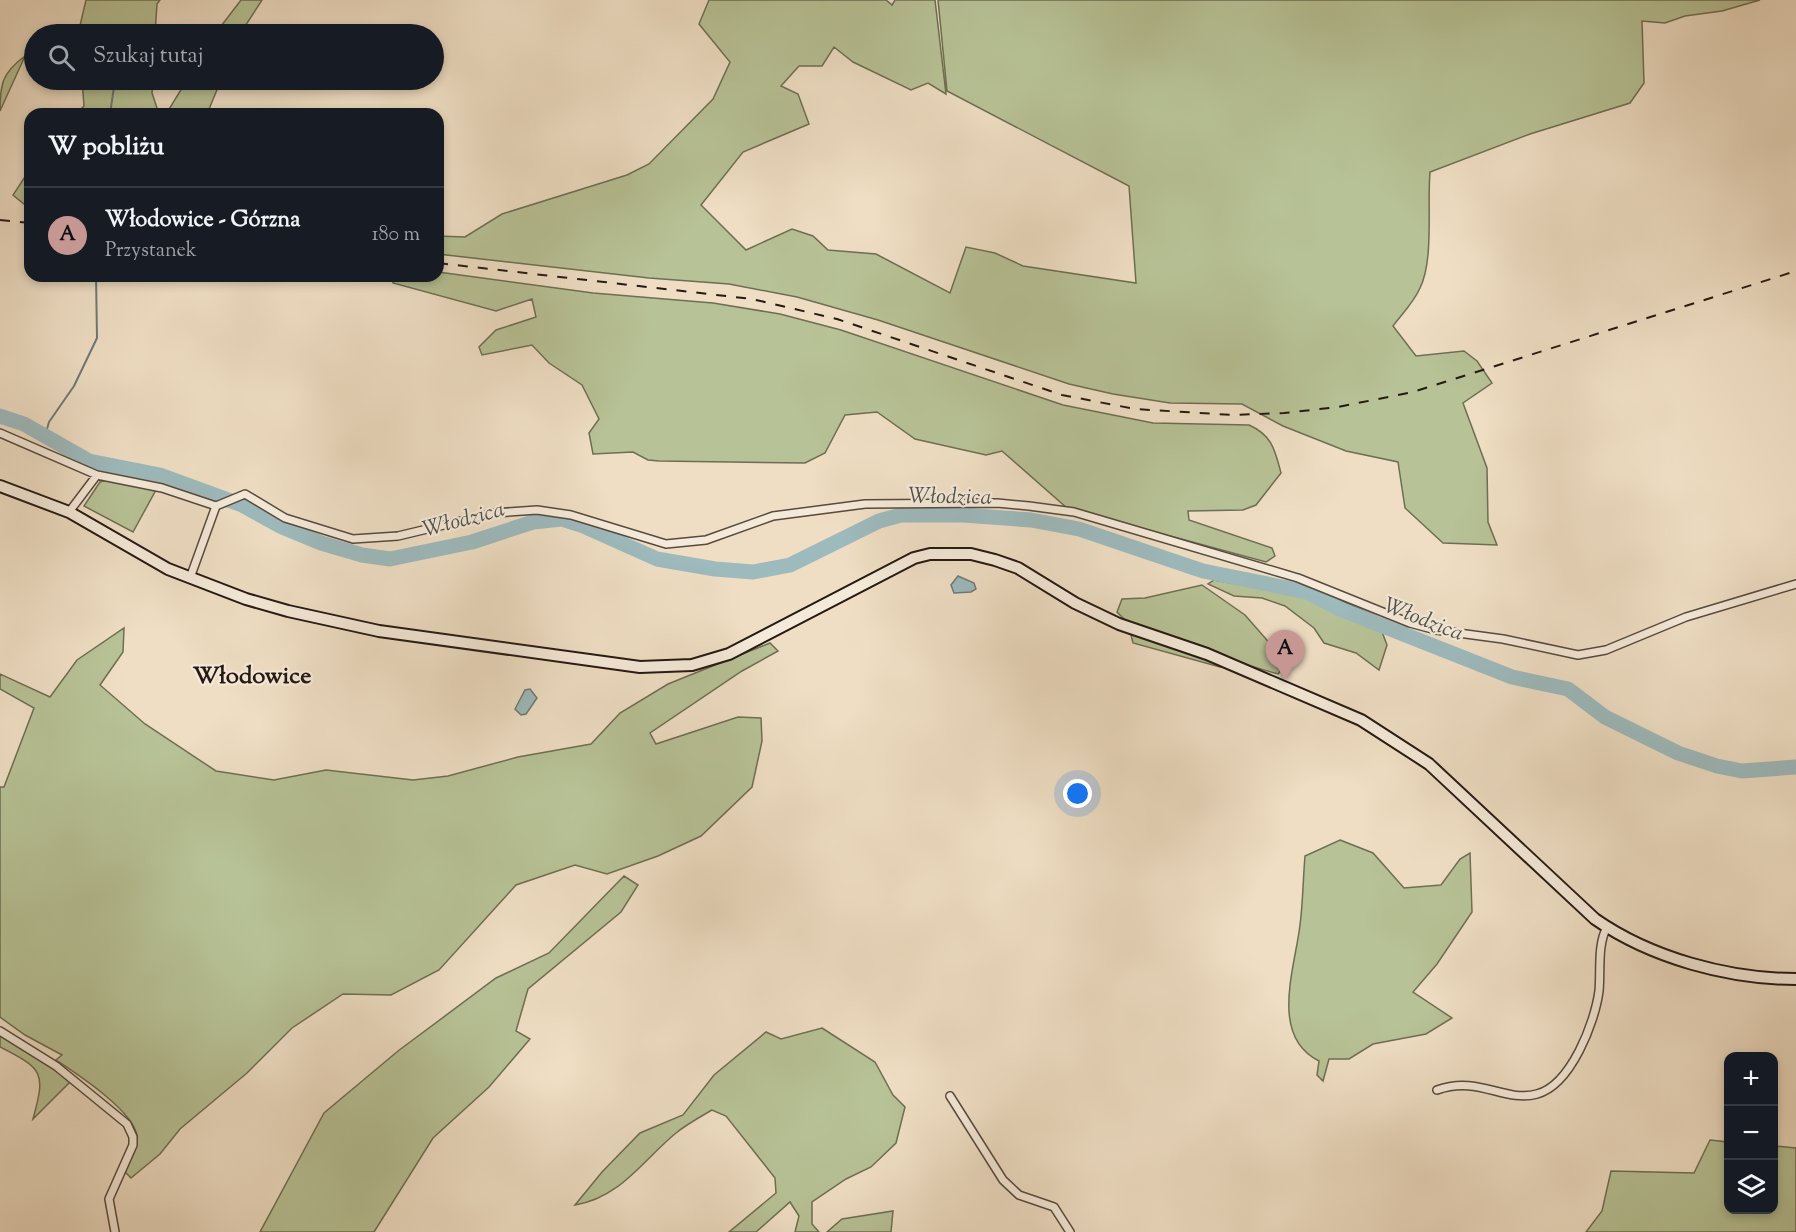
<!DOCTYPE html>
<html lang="pl">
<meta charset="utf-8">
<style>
:root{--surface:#171b24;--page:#20242c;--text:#f1f3f6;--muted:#9ea1a6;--line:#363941;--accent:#c59692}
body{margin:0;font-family:"Sorts Mill Goudy",serif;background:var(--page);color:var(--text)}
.controls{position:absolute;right:18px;bottom:18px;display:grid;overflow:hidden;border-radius:12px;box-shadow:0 3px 9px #0003}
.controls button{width:54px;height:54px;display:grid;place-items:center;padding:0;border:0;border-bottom:2px solid var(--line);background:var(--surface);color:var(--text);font:30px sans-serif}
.you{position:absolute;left:1078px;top:794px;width:21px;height:21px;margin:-15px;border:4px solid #fff;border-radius:50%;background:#1a73e8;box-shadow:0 0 0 9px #1a73e833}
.badge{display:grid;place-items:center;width:39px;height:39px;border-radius:50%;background:var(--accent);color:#111;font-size:20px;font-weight:700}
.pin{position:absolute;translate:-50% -50px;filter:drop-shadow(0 2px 3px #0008)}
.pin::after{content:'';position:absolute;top:32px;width:21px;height:18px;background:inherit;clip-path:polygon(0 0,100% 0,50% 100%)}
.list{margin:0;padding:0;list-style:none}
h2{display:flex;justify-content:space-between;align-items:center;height:78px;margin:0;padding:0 24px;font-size:26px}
h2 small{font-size:20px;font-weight:400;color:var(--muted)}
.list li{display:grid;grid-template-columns:39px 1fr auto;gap:18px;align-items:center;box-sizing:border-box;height:96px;padding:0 24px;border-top:2px solid var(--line)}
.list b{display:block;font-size:22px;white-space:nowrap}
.list p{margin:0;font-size:20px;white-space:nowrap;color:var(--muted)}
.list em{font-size:20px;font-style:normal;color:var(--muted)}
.icon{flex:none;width:33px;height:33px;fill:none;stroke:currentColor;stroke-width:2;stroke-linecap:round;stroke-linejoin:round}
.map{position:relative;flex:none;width:1796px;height:1232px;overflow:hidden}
.search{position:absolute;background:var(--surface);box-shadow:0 3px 9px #0003;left:24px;top:24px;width:420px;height:66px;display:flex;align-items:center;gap:15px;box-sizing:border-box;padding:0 21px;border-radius:33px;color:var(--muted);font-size:22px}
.panel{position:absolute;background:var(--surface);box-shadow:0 3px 9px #0003;left:24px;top:108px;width:420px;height:174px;border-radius:18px}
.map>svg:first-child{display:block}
.green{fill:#b7c296;stroke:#6e6e54;stroke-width:1.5}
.water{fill:#9dbabd;stroke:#6d7a79;stroke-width:1.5}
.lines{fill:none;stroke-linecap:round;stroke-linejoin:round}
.stream{stroke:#6d7a79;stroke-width:2}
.river{stroke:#9dbabd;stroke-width:15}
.street-casing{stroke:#574a3f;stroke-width:10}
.secondary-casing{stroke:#241913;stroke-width:14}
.street{stroke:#f5ead9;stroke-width:7}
.secondary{stroke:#f5ead9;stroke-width:10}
.rail{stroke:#241913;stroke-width:2;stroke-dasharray:10 10;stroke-linecap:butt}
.labels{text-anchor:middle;stroke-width:4.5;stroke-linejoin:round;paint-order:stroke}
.water-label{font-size:22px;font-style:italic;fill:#4e514e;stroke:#f5ead9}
.quarter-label{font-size:24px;font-weight:bold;fill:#241913;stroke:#f5ead9}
</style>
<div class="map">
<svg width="1796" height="1232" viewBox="0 0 1796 1232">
<rect width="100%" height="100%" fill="#efdec4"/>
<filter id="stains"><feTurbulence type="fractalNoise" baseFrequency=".00333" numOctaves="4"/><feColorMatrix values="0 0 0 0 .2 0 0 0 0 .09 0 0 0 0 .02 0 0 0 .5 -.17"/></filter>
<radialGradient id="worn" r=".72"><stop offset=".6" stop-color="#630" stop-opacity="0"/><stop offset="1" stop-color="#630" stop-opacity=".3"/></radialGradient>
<path class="green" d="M86 0H160L157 4 155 34H78Z
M241 0H262L240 34H215Z
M709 0H886L892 5 895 0H935L946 94 928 83 911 90 853 62 834 47 822 66H799L781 86 798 94 809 124 743 152 701 205 746 250 792 229 813 236 828 250 876 254 950 293 966 247 995 253 1023 266 1136 283 1129 186 947 91 938 0H1760L1722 11 1685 16 1665 23 1642 21 1644 83 1630 103 1530 134 1430 172C1427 205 1434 260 1420 288 1414 302 1402 314 1393 326L1416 356 1464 351 1477 361 1492 383 1463 403 1487 468 1488 522 1497 545 1443 543 1405 508 1398 462 1346 451 1283 426 1242 404 1170 403 1113 394 1069 384 878 320 797 297 729 284 649 278 438 254V236L465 237 502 214 627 175 649 164 713 99 730 62 699 24Z
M25 56 0 111C0 84 2 73 25 56Z
M82 80H153L152 93 159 114H76L84 106Z
M187 80H221L207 114H166Z
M30 169V209L13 195Z
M438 272 593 293 713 303 780 314 841 330 1063 405 1153 423 1249 425C1272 435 1275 450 1281 473L1256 505 1243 510 1188 511 1189 520 1272 548 1275 556 1266 562 1067 508 1002 451 986 455 915 439 877 412 845 415 825 453 805 463 659 461 648 460 633 452 593 454 589 433 599 419 582 385 549 363 532 345 482 355 479 347 496 330 536 317 532 299 496 311 393 283 392 276H438Z
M107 480 156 490 133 532 84 506 100 482Z
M1214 580 1254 587 1323 593 1376 616 1387 645 1379 670 1356 653 1324 643 1314 628 1285 606 1262 598 1234 596 1208 584Z
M1202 585 1245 615 1287 663 1278 674 1247 665 1220 667 1133 643 1128 623 1117 612 1122 599 1145 598Z
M124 628 123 652 100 685 145 724 216 771 274 780 326 770 413 780 448 776 518 757 591 744 620 713 668 684 770 643 778 651 742 671 650 733 656 744 738 717 761 718 762 741 752 787 701 836 658 856 607 874 575 865 516 885 439 970 391 995 343 994 292 1028 247 1073 180 1129 160 1154 131 1178 124 1171C130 1161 138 1148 137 1136 134 1111 77 1074 56 1060L62 1055 25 1035 0 1017V787H4L34 708 0 689V674L50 697 77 660Z
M1340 840 1373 853 1404 888 1441 885 1460 859 1470 853 1472 912 1437 964 1413 992 1452 1018 1426 1034 1373 1044 1349 1059H1329L1323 1081 1317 1075 1319 1061C1269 1036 1295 968 1300 925 1303 902 1303 879 1305 856Z
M624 876 638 885 621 912 528 989 516 1031 530 1039 489 1087 433 1138 374 1232H260L324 1113 398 1051 496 978 549 953Z
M822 1028 875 1062 893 1095 905 1107 896 1143 871 1167 846 1179 812 1202V1224L819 1232H795L799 1216 790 1202 756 1232H729L776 1193 775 1178 726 1116 712 1110C700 1117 687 1124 676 1133 643 1160 620 1198 575 1205L602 1172 640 1133 683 1115 714 1075 766 1032 781 1039Z
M0 1035 51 1067 70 1082 33 1119C46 1072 43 1069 0 1047Z
M1710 1140 1728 1142V1210H1774V1146L1796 1148V1232H1586L1602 1211 1611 1171 1694 1173Z
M893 1211 891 1232H827L842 1219Z"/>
<path class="water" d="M958 576 974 583 976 589 971 592 954 593 951 585Z
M530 689 537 698 526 714 521 715 515 709 525 690Z"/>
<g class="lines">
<path class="stream" d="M110 114 115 80
M45 436 49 422 74 386 97 338 96 276"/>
<path class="river" d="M0 416 24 424 89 461 160 475 242 505 280 526 321 543 362 555 390 559 472 542 533 522 562 519 581 525 657 559 715 569 753 572 790 565 879 521 901 515H963L1031 520 1079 529 1203 571 1307 592 1340 609 1512 677 1568 689 1605 717 1678 753 1717 766 1742 771 1796 767"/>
<g class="street-casing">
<path id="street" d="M0 433 97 475 162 488 216 506
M69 512 97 475
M190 578 216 506 245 494 285 518 353 539 398 536 494 513 537 510 571 515 666 544 706 540 773 516 865 504 997 503 1029 506 1074 512 1298 578 1410 623 1436 630 1503 639 1578 655 1606 650 1686 617 1796 584
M0 1031 56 1066 127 1124 133 1137V1145L109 1199 115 1232
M1437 1090C1479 1075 1504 1103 1537 1094 1571 1085 1595 1022 1599 991 1601 971 1597 945 1607 927
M950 1096 1003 1180 1019 1195 1054 1207 1070 1232"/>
</g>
<g class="secondary-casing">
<path id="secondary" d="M0 486 69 512 168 569 246 599 288 611 379 631 640 667 692 665 729 654 914 558 930 554H971L995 560 1018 568 1075 603 1119 624 1207 654 1361 720 1429 764 1595 919C1651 958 1728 979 1796 979"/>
</g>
<use href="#street" class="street"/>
<use href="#secondary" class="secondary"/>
<path class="rail" d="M0 220 30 223
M438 263 752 299 837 319 1062 395 1135 409 1233 415 1284 413 1338 407 1413 392 1796 271"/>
</g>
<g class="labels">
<g class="water-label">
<text transform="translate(950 495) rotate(1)" y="8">Włodzica</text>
<text transform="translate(463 518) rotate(-15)" y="8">Włodzica</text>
<text transform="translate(1424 618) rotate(21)" y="8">Włodzica</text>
</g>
<g class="quarter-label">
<text x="252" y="683">Włodowice</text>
</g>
</g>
<rect width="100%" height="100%" filter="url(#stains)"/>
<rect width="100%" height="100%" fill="url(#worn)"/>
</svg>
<div class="controls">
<button>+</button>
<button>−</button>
<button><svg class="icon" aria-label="layers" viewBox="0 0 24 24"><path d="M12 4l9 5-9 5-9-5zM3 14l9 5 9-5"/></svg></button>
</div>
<div class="you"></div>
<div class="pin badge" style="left:1285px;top:680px">A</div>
<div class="search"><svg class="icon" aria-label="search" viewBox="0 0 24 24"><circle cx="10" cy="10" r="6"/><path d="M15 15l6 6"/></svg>Szukaj tutaj</div>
<section class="panel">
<h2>W pobliżu<small></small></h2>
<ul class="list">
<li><span class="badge">A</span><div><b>Włodowice - Górzna</b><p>Przystanek</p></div><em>180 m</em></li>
</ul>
</section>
</div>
